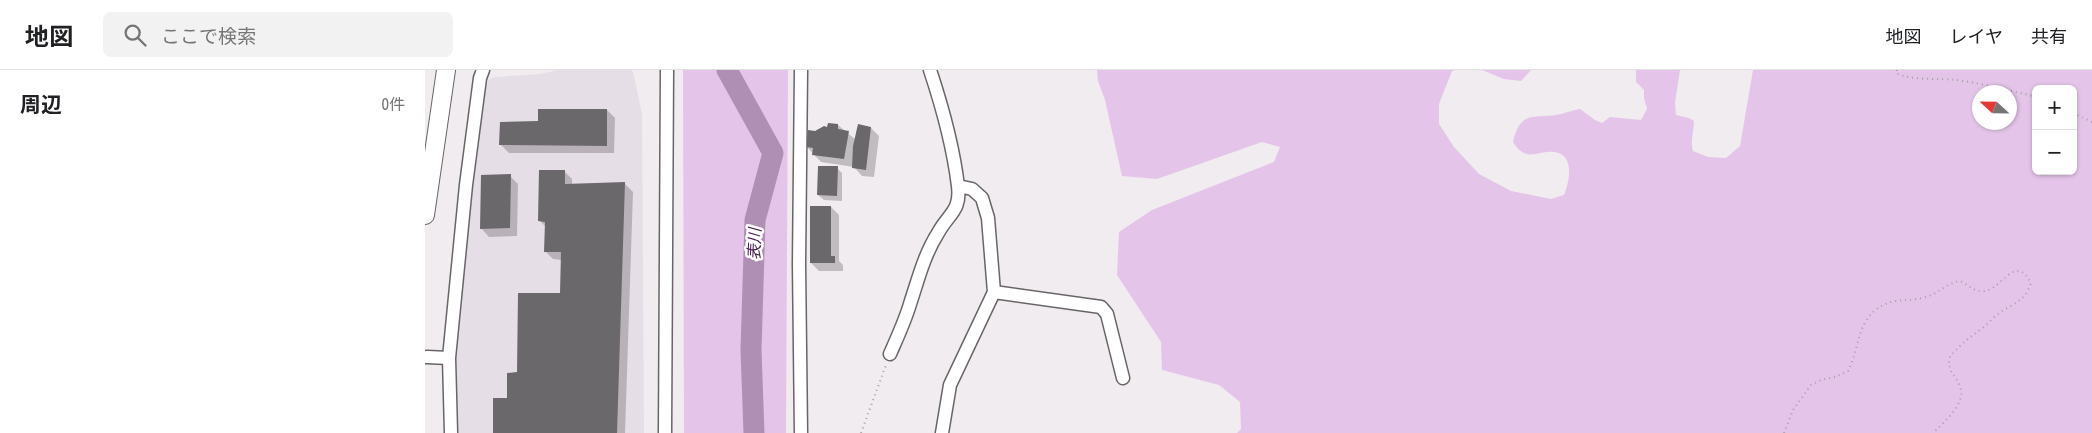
<!DOCTYPE html>
<html lang="ja">
<meta charset="utf-8">
<style>
:root{--surface:#fff;--page:#f2f2f2;--text:#202124;--muted:#757577;--line:#e0e0e0}
body{margin:0;font-family:"Asap Condensed","Noto Sans JP",sans-serif;background:var(--page);color:var(--text)}
.controls{position:absolute;right:15px;top:15px;display:grid;overflow:hidden;border-radius:8px;box-shadow:0 1px 4px #0004}
.controls button{width:45px;height:45px;display:grid;place-items:center;padding:0;border:0;border-bottom:1px solid var(--line);background:var(--surface);color:var(--text);font:25px sans-serif}
.compass{position:absolute;left:1547px;top:15px;width:45px;height:45px;border-radius:50%;background:var(--surface);box-shadow:0 1px 4px #0004;rotate:292deg}
.list{margin:0;padding:0;list-style:none}
h2{display:flex;justify-content:space-between;align-items:center;height:65px;margin:0;padding:0 20px;font-size:21px}
h2 small{font-size:16px;font-weight:400;color:var(--muted)}
.icon{flex:none;width:28px;height:28px;fill:none;stroke:currentColor;stroke-width:2;stroke-linecap:round;stroke-linejoin:round}
.map{position:relative;flex:none;width:1667px;height:363px;overflow:hidden}
header{display:flex;align-items:center;gap:30px;box-sizing:border-box;height:70px;padding:0 25px;background:var(--surface);border-bottom:1px solid var(--line)}
header strong{font-size:24px}
nav{display:flex;gap:28px;margin-inline-start:auto;font-size:18px}
.search{width:350px;height:45px;background:var(--page);display:flex;align-items:center;gap:12px;box-sizing:border-box;padding:0 18px;border-radius:8px;color:var(--muted);font-size:19px}
main{display:flex}
aside{flex:1;background:var(--surface)}
.map>svg:first-child{display:block}
.built{fill:#e6dee7}
.green{fill:#e4c5e9;fill-rule:evenodd}
.shadow{fill:#0003}
.lines{fill:none;stroke-linecap:round;stroke-linejoin:round}
.river{stroke:#b08fb5;stroke-width:21}
.building{fill:#6a686b}
.minor-casing{stroke:#686569;stroke-width:15}
.highway-casing{stroke:#686569;stroke-width:20}
.path{stroke:#a3a0a3;stroke-width:2;stroke-dasharray:1 4;stroke-linecap:butt}
.minor{stroke:#fff;stroke-width:12}
.highway{stroke:#fff;stroke-width:18}
.labels{text-anchor:middle;stroke-width:5;stroke-linejoin:round;paint-order:stroke}
.water-label{font-size:16px;font-style:italic;fill:#492050;stroke:#fff}
</style>
<header>
<strong>地図</strong>
<div class="search"><svg class="icon" aria-label="search" viewBox="0 0 24 24"><circle cx="10" cy="10" r="6"/><path d="M15 15l6 6"/></svg>ここで検索</div>
<nav><a>地図</a><a>レイヤ</a><a>共有</a></nav>
</header>
<main>
<aside>
<h2>周辺<small>0件</small></h2>
<ul class="list">
</ul>
</aside>
<div class="map">
<svg width="1667" height="363" viewBox="0 0 1667 363">
<rect width="100%" height="100%" fill="#f0ecf0"/>
<path class="built" d="M133 0H207L209 6 217 44 219 363H31V279L45 117 61 16 63 10 69 7 115 4Z"/>
<path class="green" d="M258 0H363L361 363H259Z
M672 0H1030L1027 1 1014 34V54L1029 77 1054 104 1086 121 1126 129 1139 125C1146 108 1150 79 1122 82 1116 82 1108 86 1102 84 1095 82 1092 78 1088 72 1096 38 1110 50 1136 44 1143 42 1148 40 1155 39L1170 50 1177 53 1185 47 1216 50 1222 39 1219 28V20L1211 12V0H1255L1250 33 1251 45 1264 48 1269 51C1269 62 1265 70 1268 81L1283 87 1301 88 1315 76 1328 0H1667V363H812L816 359 815 332 794 315 737 300 736 272 692 205 694 162 727 140 849 92 855 77 837 72 732 109 697 106 680 30 673 11ZM1611 19H1648V101H1611ZM1584 22V52H1554V22Z
M1057 0H1106L1096 11 1079 9Z"/>
<path class="shadow" d="M182 40 190 48 189 83H84L76 75Z
M413 55 431 70 446 58 454 66 449 107 437 106 429 97 396 92 382 77 391 63Z
M412 98 417 103V131L399 130 393 125Z
M139 101 147 109V115L200 114 208 122 200 363H69L93 304 137 224V190L128 189 120 181 121 157 115 151Z
M85 106 93 114 92 166 64 167 56 158Z
M406 137 414 145V191L418 195V201H394L386 193Z"/>
<g class="lines">
<path class="river" d="M302 0 348 83 330 150 326 280 329 363"/>
</g>
<path class="building" d="M113 39H182V76L74 75 75 52 113 51Z
M403 53 413 54V59L424 61 419 89 387 85 388 78 381 77 383 60 390 61 399 56 402 57Z
M433 54 446 57 441 100 427 98 428 76Z
M393 96H413L412 126 392 125Z
M114 100H140V114L200 112 192 363H68V328H82V303L92 302 93 223H135L136 182H119L120 152 113 151Z
M86 104 85 158 55 159 56 105Z
M385 136H406V186H410V193H385Z"/>
<g class="lines">
<g class="minor-casing">
<path id="minor" d="M505 0C518 39 528 75 533 116L547 119 557 128 563 148 569 222 525 315 517 363
M569 222 676 237 682 244 698 308
M465 284C472 268 480 251 485 234 493 210 499 185 513 163 524 143 536 141 533 116
M2 287 24 288
M26 363 24 288 41 115 55 8 58 0
M240 363 242 0
M376 363 374 194 376 0"/>
</g>
<g class="highway-casing">
<path id="highway" d="M0 145 21 0"/>
</g>
<path class="path" d="M1472 0 1471 3C1487 11 1513 8 1532 10 1559 14 1585 20 1611 27
M1648 43 1667 52
M436 363 461 295
M1359 363 1368 340 1386 315 1396 310 1410 307 1423 301C1436 276 1431 245 1463 233 1475 229 1488 231 1501 227 1514 223 1522 213 1535 211 1543 214 1550 223 1560 221 1578 218 1590 183 1606 213 1599 233 1589 232 1573 244 1568 247 1564 253 1559 257 1544 268 1536 273 1524 288 1524 306 1530 303 1535 317 1542 333 1518 353 1508 363"/>
<use href="#minor" class="minor"/>
<use href="#highway" class="highway"/>
</g>
<g class="labels">
<g class="water-label">
<text transform="translate(329 174) rotate(-88)" y="6">表川</text>
</g>
</g>
</svg>
<div class="controls">
<button>+</button>
<button>−</button>
</div>
<svg class="compass" viewBox="-18 -18 36 36"><path d="M0-13l5 13h-10z" fill="#e53935"/><path d="M0 13l5-13h-10z" fill="#757577"/></svg>
</div>
</main>
